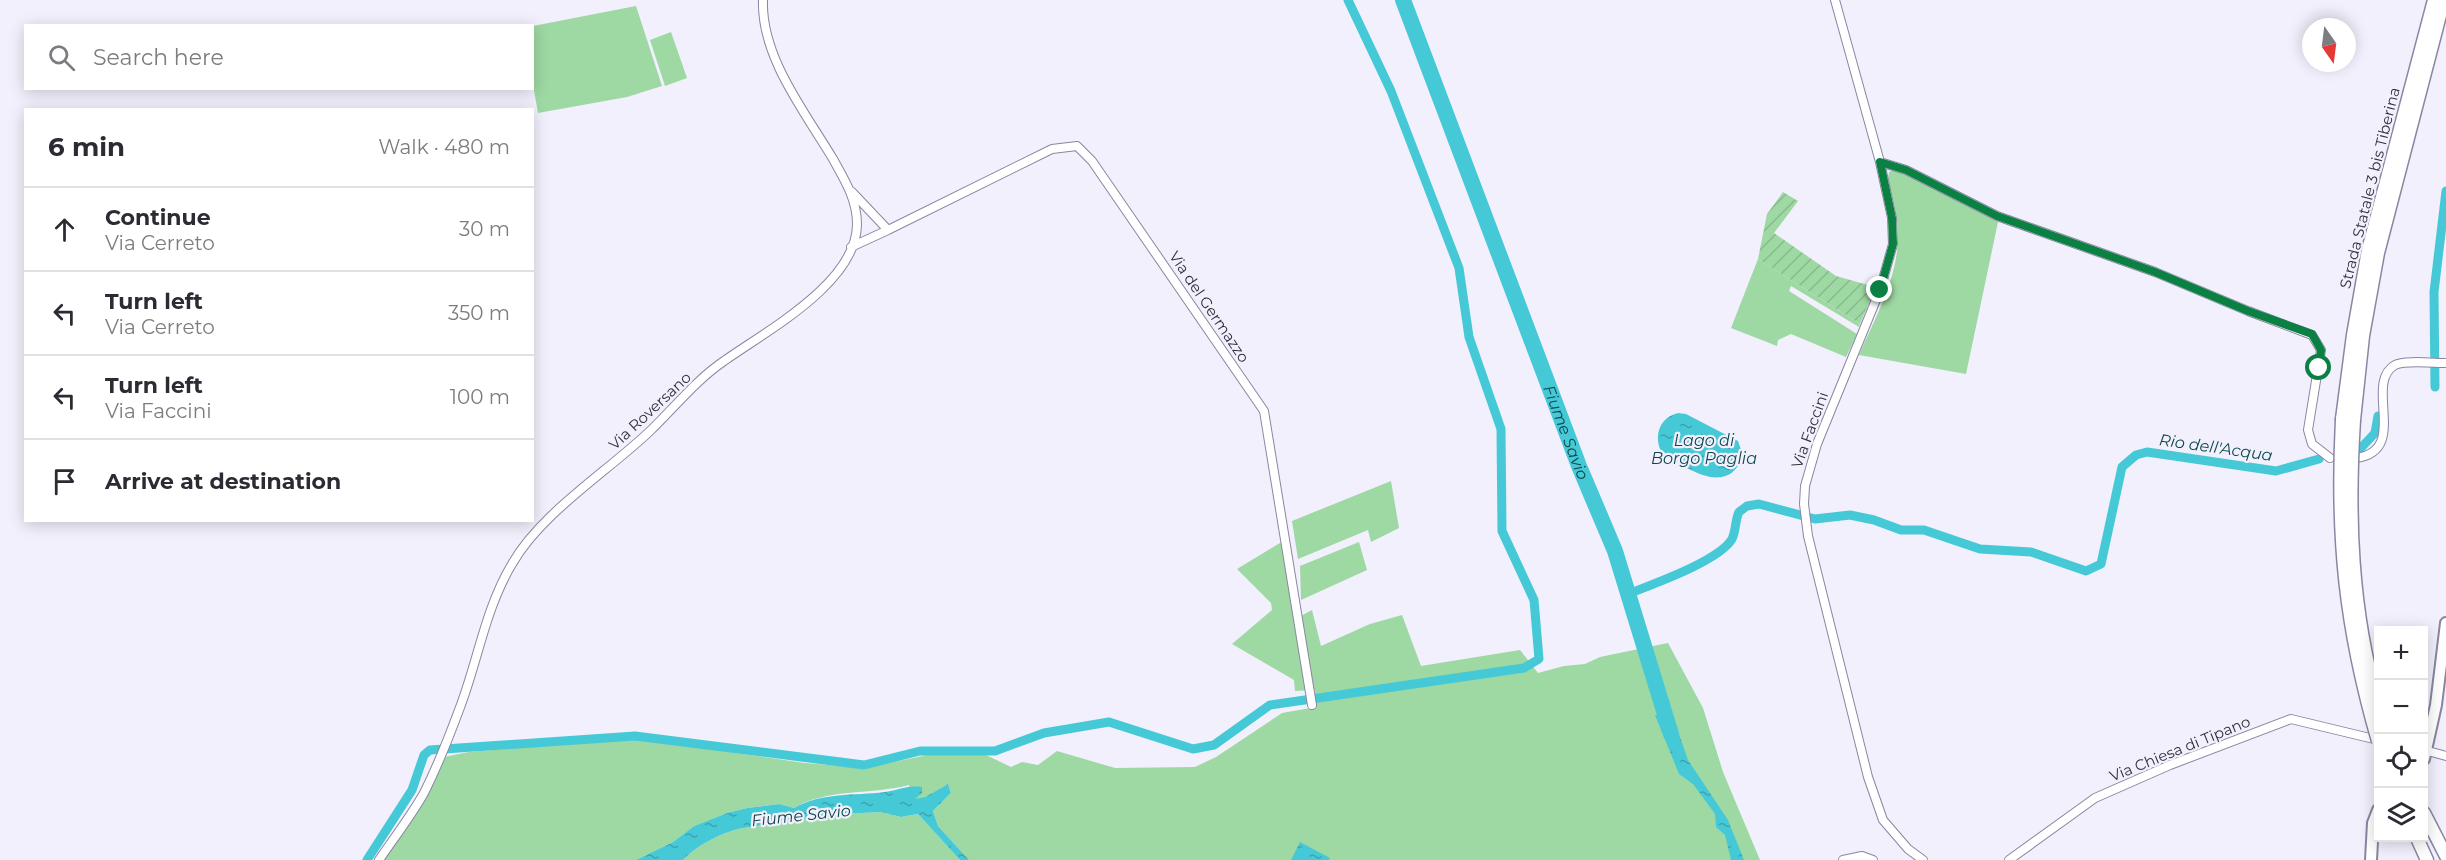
<!DOCTYPE html>
<meta charset="utf-8">
<style>
:root{--surface:#fff;--page:#f7f7f7;--text:#2b2b33;--muted:#7c7c81;--line:#e1e1e2}
body{margin:0;font-family:Montserrat,sans-serif;background:var(--page);color:var(--text)}
.controls{position:absolute;right:18px;bottom:18px;display:grid;overflow:hidden;border-radius:0px;box-shadow:0 3px 15px #0003}
.controls button{width:54px;height:54px;display:grid;place-items:center;padding:0;border:0;border-bottom:2px solid var(--line);background:var(--surface);color:var(--text);font:30px sans-serif}
.compass{position:absolute;left:2302px;top:18px;width:54px;height:54px;border-radius:50%;background:var(--surface);box-shadow:0 3px 15px #0003;rotate:166deg}
.stop{position:absolute;width:18px;height:18px;margin:-14px;border:4px solid #0b8043;border-radius:50%;background:#fff}
.stop.end{background:#0b8043;border-color:#fff;box-shadow:0 2px 6px #0008}
.list{margin:0;padding:0;list-style:none}
h2{display:flex;justify-content:space-between;align-items:center;height:78px;margin:0;padding:0 24px;font-size:26px}
h2 small{font-size:20px;font-weight:400;color:var(--muted)}
.list li{display:grid;grid-template-columns:39px 1fr auto;gap:18px;align-items:center;box-sizing:border-box;height:84px;padding:0 24px;border-top:2px solid var(--line)}
.list b{display:block;font-size:22px;white-space:nowrap}
.list p{margin:0;font-size:20px;white-space:nowrap;color:var(--muted)}
.list em{font-size:20px;font-style:normal;color:var(--muted)}
.icon{flex:none;width:33px;height:33px;fill:none;stroke:currentColor;stroke-width:2;stroke-linecap:round;stroke-linejoin:round}
.map{position:relative;flex:none;width:2446px;height:860px;overflow:hidden}
.search{position:absolute;background:var(--surface);box-shadow:0 3px 15px #0003;left:24px;top:24px;width:510px;height:66px;display:flex;align-items:center;gap:15px;box-sizing:border-box;padding:0 21px;border-radius:0px;color:var(--muted);font-size:22px}
.panel{position:absolute;background:var(--surface);box-shadow:0 3px 15px #0003;left:24px;top:108px;width:510px;height:414px;border-radius:0px}
.map>svg:first-child{display:block}
.green{fill:#9ed8a3}
.garden{fill:url(#garden-furrows)}
.water{fill:url(#water-ripples)}
.lines{fill:none;stroke-linecap:round;stroke-linejoin:round}
.canal{stroke:#46c9d6;stroke-width:9}
.river{stroke:#46c9d6;stroke-width:16}
.minor-casing{stroke:#8a86a2;stroke-width:10}
.secondary-casing{stroke:#8a86a2;stroke-width:14}
.trunk-casing{stroke:#8a86a2;stroke-width:15}
.minor{stroke:#fff;stroke-width:8}
.secondary{stroke:#fff;stroke-width:10}
.trunk{stroke:#fff;stroke-width:12}
.trunk-bridge-casing{stroke:#8a86a2;stroke-width:15;stroke-linecap:butt}
.trunk-bridge{stroke:#fff;stroke-width:12}
.route{stroke:#0b8043;stroke-width:8}
.labels{text-anchor:middle;stroke-width:4.5;stroke-linejoin:round;paint-order:stroke}
.street-label{font-size:15px;fill:#312f3b;stroke:#f1f0fc}
.water-label{font-size:16px;font-style:italic;fill:#0c474c;stroke:#f1f0fc}
</style>
<div class="map">
<svg width="2446" height="860" viewBox="0 0 2446 860">
<defs>
<pattern id="garden-furrows" width="10" height="10" patternUnits="userSpaceOnUse" patternTransform="scale(1.5)"><rect width="10" height="10" fill="#9ed8a3"/><path d="M-1 1l2-2M0 10L10 0M9 11l2-2" fill="none" stroke="#89ba8d"/></pattern>
<pattern id="water-ripples" width="26" height="14" patternUnits="userSpaceOnUse" patternTransform="scale(1.5)"><rect width="26" height="14" fill="#46c9d6"/><path d="M2 4q2-2 4 0t4 0M15 11q2-2 4 0t4 0" fill="none" stroke="#3ba4af"/></pattern>
</defs>
<rect width="100%" height="100%" fill="#f1f0fc"/>
<path class="green" d="M636 6 662 86 627 97 538 113 533 85V26Z
M671 32 687 78 665 86 650 40Z
M1895 170 1998 222 1966 374 1859 355C1876 316 1899 276 1898 233 1898 215 1892 196 1888 178L1889 172Z
M1758 259 1860 324 1859 327 1791 286 1789 291 1857 334 1846 357 1791 334 1778 340 1777 346 1731 328Z
M1391 481 1399 528 1371 542 1368 530 1298 559 1292 521Z
M1359 542 1367 570 1301 600 1300 566Z
M1280 543 1284 544 1297 618 1312 610 1321 646 1370 624 1402 615 1421 666 1520 650 1538 673 1564 666 1585 664 1600 657 1668 643 1703 708 1723 772 1760 860H969L938 826 933 811 951 793 948 784 925 797 913 800 909 785C873 795 827 788 794 808L779 804 747 808 727 813 694 826 673 842 636 860H385L422 802 444 757 469 752 635 738 805 763 866 768 927 755H986L1011 767 1022 762 1038 765 1057 751 1115 768 1195 767 1216 757 1282 713 1316 707 1315 690 1295 691 1294 680 1232 644 1272 610 1271 603 1237 569Z
M881 812 901 817 918 814 960 860H683C696 846 719 834 738 829 749 826 756 829 766 822L836 817 841 814Z"/>
<path class="garden" d="M1783 192 1798 201 1774 233 1836 276 1868 285 1874 291 1860 324 1758 259 1767 214Z"/>
<path class="water" d="M1678 413 1686 414 1738 441 1743 455C1729 499 1683 468 1660 449 1654 433 1661 417 1678 413Z
M1672 714 1688 760 1728 820 1744 860H1731L1725 835 1716 827 1715 814 1693 784 1679 774 1655 715Z
M948 784 951 793 933 811 938 826 969 860H960L918 814 901 817 881 812 841 814 836 817 766 822C756 829 749 826 738 829 719 834 696 846 683 860H636L673 842 694 826 727 813 747 808 779 804 794 808C822 792 854 796 885 792 899 790 908 785 922 787V793L915 799 925 797Z
M1300 842 1330 858 1329 860H1291Z"/>
<g class="lines">
<path class="canal" d="M2435 387 2434 292 2446 191
M2359 450 2375 433 2378 416
M1628 594C1653 584 1719 561 1732 539 1736 531 1735 520 1739 512L1747 506 1759 504 1815 519 1850 515 1874 520 1901 530H1924L1980 549 2031 552 2086 571 2101 564 2122 467 2136 455 2147 452 2276 471 2319 459
M367 860 412 790 424 755 430 750 635 736 864 765 920 751H995L1044 733 1109 722 1193 749 1214 745 1270 705 1524 668 1539 659 1534 600 1502 531 1501 429 1469 337 1459 268 1391 91 1348 0"/>
<path class="river" id="s1" d="M1403 0 1579 466 1615 551 1671 734"/>
<g class="minor-casing">
<path id="minor" d="M1835 0 1880 162 1892 218 1893 244 1880 290 1817 444 1805 486 1804 504 1808 536 1868 777 1883 820 1908 849 1923 860
M1880 162 1906 170 1997 216 2155 272 2248 311 2312 335 2321 350 2308 430 2312 444 2330 458
M852 192 888 230 1052 149 1077 146 1092 161 1264 411 1312 705
M851 247 888 230
M2356 458C2410 451 2363 383 2395 365 2404 360 2434 363 2446 363
M2424 750 2446 756
M379 860C394 838 411 816 424 793 437 767 449 737 459 710 478 661 485 609 512 564 541 513 607 472 650 431 674 408 696 380 724 361 766 331 857 283 857 224 857 199 844 179 833 159 805 112 761 57 763 0
M1843 860 1862 856 1873 860
M2009 860 2095 798 2170 765 2291 719 2378 740"/>
</g>
<g class="secondary-casing">
<path id="secondary" d="M2424 759 2436 705 2446 623
M2371 860 2373 823 2378 810"/>
</g>
<g class="trunk-casing">
<path id="trunk" d="M2342 419 2353 335 2368 250 2434 0
M2354 420 2363 336 2378 253 2444 0
M2424 813 2446 856
M2417 838 2427 860"/>
</g>
<use href="#minor" class="minor"/>
<use href="#secondary" class="secondary"/>
<use href="#trunk" class="trunk"/>
<g class="trunk-bridge-casing">
<path id="trunk-bridge" d="M2342 419C2336 537 2345 627 2378 741
M2354 420C2348 516 2351 610 2378 703"/>
</g>
<use href="#trunk-bridge" class="trunk-bridge"/>
</g>
<g class="lines">
<path class="route" d="M1880 290 1893 244 1892 218 1880 162 1906 170 1997 216 2155 272 2248 311 2312 334 2321 350 2319 368"/>
</g>
<g class="labels">
<g class="street-label">
<text transform="translate(2370 188) rotate(-76)" y="5">Strada Statale 3 bis Tiberina</text>
<text transform="translate(1209 307) rotate(56)" y="5">Via del Germazzo</text>
<text transform="translate(650 411) rotate(-43)" y="5">Via Roversano</text>
<text transform="translate(1810 430) rotate(-70)" y="5">Via Faccini</text>
<text transform="translate(2180 749) rotate(-22)" y="5">Via Chiesa di Tipano</text>
</g>
<g class="water-label">
<text dy="6" stroke="none"><textPath href="#s1" startOffset="462">Fiume Savio</textPath></text>
<text x="1704" y="446">Lago di<tspan x="1704" dy="18">Borgo Paglia</tspan></text>
<text transform="translate(2216 447) rotate(8)" y="6">Rio dell'Acqua</text>
<text transform="translate(801 815) rotate(-6)" y="6">Fiume Savio</text>
</g>
</g>
</svg>
<div class="controls">
<button>+</button>
<button>−</button>
<button><svg class="icon" aria-label="locate" viewBox="0 0 24 24"><circle cx="12" cy="12" r="6"/><path d="M12 2v4M12 18v4M2 12h4M18 12h4"/></svg></button>
<button><svg class="icon" aria-label="layers" viewBox="0 0 24 24"><path d="M12 4l9 5-9 5-9-5zM3 14l9 5 9-5"/></svg></button>
</div>
<svg class="compass" viewBox="-18 -18 36 36"><path d="M0-13l5 13h-10z" fill="#e53935"/><path d="M0 13l5-13h-10z" fill="#7c7c81"/></svg>
<div class="stop" style="left:2319px;top:368px"></div>
<div class="stop end" style="left:1880px;top:290px"></div>
<div class="search"><svg class="icon" aria-label="search" viewBox="0 0 24 24"><circle cx="10" cy="10" r="6"/><path d="M15 15l6 6"/></svg>Search here</div>
<section class="panel">
<h2>6 min<small>Walk · 480 m</small></h2>
<ul class="list">
<li><svg class="icon" aria-label="ahead" viewBox="0 0 24 24"><path d="M12 20V5M6 11l6-6 6 6"/></svg><div><b>Continue</b><p>Via Cerreto</p></div><em>30 m</em></li>
<li><svg class="icon" aria-label="left" viewBox="0 0 24 24"><path d="M17 20v-9H6M10 6l-5 5 5 5"/></svg><div><b>Turn left</b><p>Via Cerreto</p></div><em>350 m</em></li>
<li><svg class="icon" aria-label="left" viewBox="0 0 24 24"><path d="M17 20v-9H6M10 6l-5 5 5 5"/></svg><div><b>Turn left</b><p>Via Faccini</p></div><em>100 m</em></li>
<li><svg class="icon" aria-label="arrive" viewBox="0 0 24 24"><path d="M6 21V4h12l-3 4 3 4H6"/></svg><div><b>Arrive at destination</b></div></li>
</ul>
</section>
</div>
